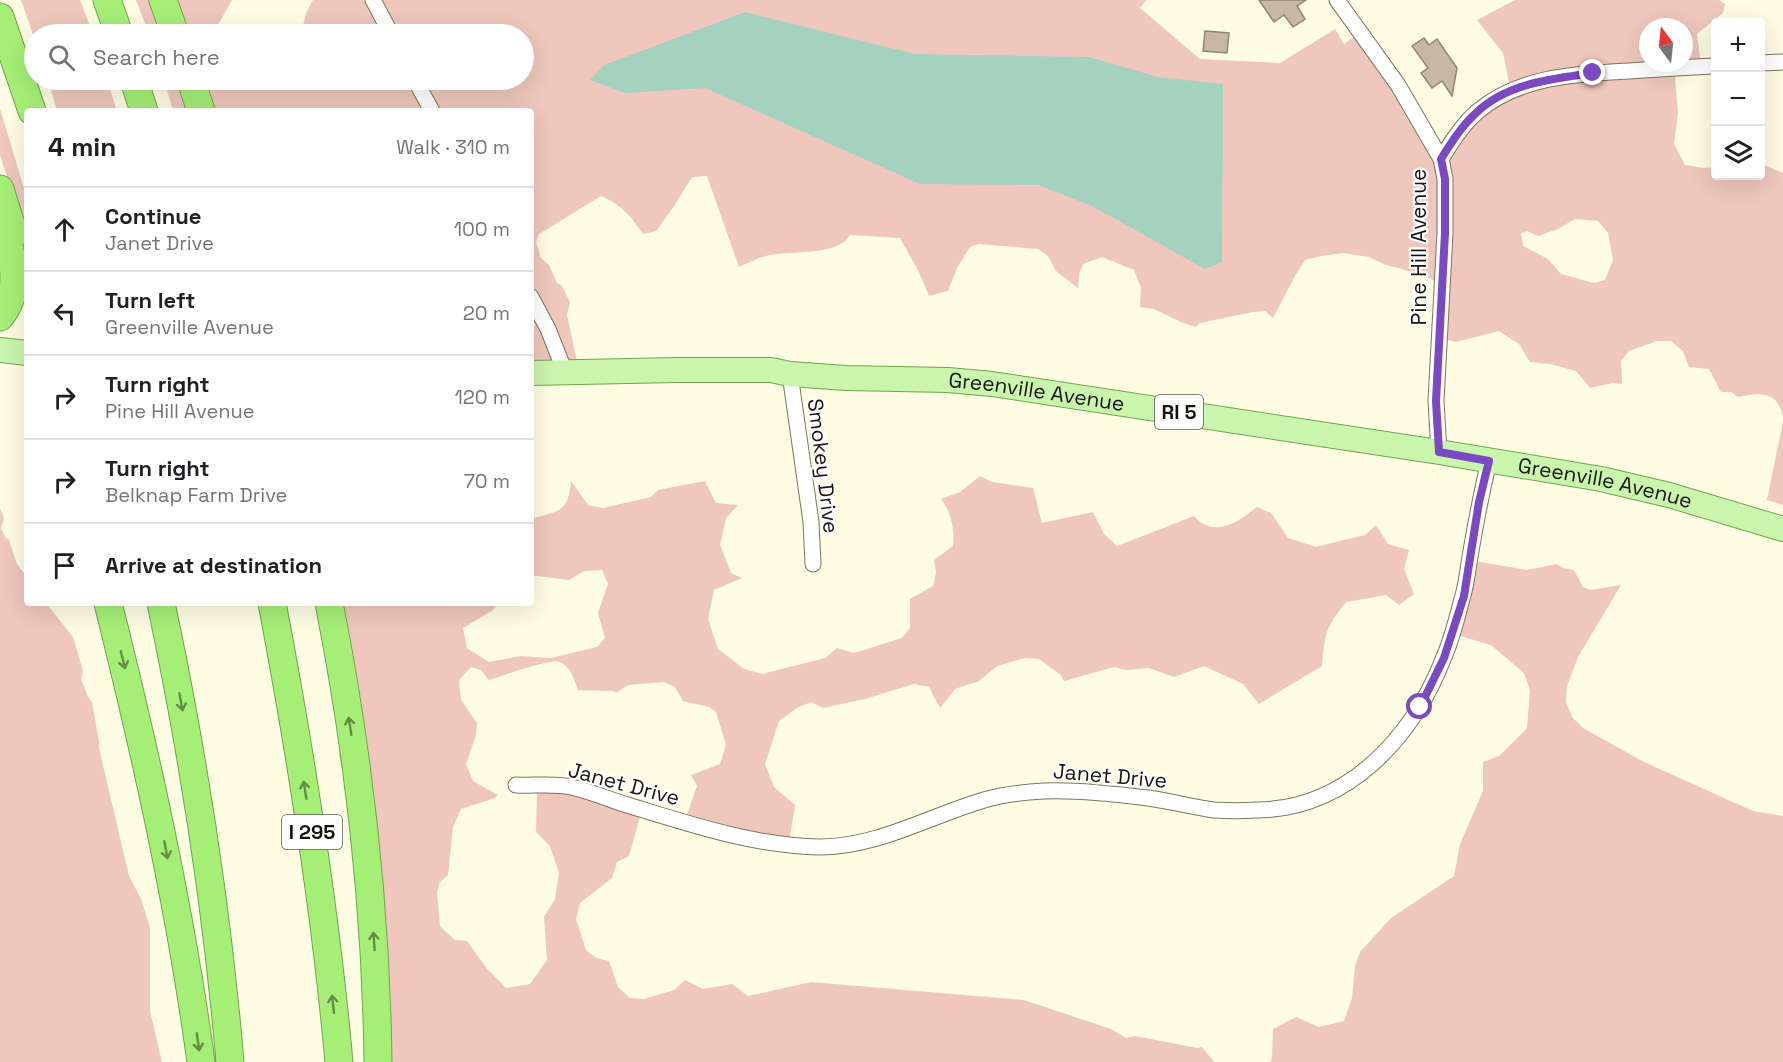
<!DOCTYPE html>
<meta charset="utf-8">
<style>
:root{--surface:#fff;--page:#f6f6f6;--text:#202124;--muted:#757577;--line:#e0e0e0}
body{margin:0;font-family:"Space Grotesk",sans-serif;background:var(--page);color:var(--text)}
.controls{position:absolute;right:18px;top:18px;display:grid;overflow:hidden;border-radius:6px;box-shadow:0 6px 24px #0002}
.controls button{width:54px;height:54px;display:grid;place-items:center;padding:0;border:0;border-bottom:2px solid var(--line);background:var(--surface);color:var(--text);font:30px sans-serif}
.compass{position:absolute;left:1639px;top:18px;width:54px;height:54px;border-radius:50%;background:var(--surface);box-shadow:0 6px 24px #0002;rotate:345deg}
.stop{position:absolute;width:18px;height:18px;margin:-14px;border:4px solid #7a4ac2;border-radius:50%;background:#fff}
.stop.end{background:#7a4ac2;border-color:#fff;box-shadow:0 2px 6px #0008}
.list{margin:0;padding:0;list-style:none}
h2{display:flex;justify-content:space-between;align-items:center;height:78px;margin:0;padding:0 24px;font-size:26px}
h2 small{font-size:20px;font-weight:400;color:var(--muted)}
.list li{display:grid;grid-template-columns:39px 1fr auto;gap:18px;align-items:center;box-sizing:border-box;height:84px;padding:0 24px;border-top:2px solid var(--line)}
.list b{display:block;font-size:22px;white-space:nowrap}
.list p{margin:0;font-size:20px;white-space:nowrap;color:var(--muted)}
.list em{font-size:20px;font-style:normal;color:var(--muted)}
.icon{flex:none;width:33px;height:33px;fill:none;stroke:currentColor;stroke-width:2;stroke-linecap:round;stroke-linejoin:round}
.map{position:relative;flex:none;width:1783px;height:1062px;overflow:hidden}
.search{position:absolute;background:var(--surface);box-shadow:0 6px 24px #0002;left:24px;top:24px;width:510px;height:66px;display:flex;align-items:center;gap:15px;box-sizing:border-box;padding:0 21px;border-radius:33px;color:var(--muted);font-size:22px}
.panel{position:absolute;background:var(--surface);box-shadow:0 6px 24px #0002;left:24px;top:108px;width:510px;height:498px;border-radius:6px}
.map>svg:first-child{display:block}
.green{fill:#efc7bc;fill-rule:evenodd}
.water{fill:#a4d2be}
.building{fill:#c8b7a5;stroke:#948473;stroke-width:1.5}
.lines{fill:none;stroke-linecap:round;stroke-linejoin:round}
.street-casing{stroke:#7a7762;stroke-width:17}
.primary-casing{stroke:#73a352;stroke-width:26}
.highway-casing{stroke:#73a352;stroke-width:29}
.street{stroke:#fff;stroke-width:15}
.primary{stroke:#c9f5ad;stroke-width:24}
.highway{stroke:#a5ef77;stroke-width:27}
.oneway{stroke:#658d47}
.route{stroke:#7a4ac2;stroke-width:8}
.labels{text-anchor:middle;stroke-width:4.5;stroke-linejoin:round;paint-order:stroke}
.shield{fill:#fff;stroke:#5c5b56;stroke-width:1.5}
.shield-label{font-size:20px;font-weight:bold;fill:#16150d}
.street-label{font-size:21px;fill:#16150d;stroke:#fff}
</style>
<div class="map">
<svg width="1783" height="1062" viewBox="0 0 1783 1062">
<rect width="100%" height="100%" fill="#fffce4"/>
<path class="green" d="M21 0H80L93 34H34V37Z
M136 0H149L162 34H149Z
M160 0H232L218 25 220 34H173Z
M313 0H1146L1140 8 1200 59 1280 63 1335 29 1344 44 1355 36 1442 152 1462 132 1511 92 1503 53 1477 20 1515 0H1719L1725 4 1723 13 1697 34 1702 71 1679 74 1675 77 1678 113 1674 144 1685 165 1704 168 1715 167 1716 176H1760L1761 167 1764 165 1783 173V416C1776 390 1761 393 1738 397L1731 392H1721L1709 369 1689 367 1683 351 1671 341H1657L1629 351 1621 361 1622 384 1613 383 1590 388 1576 371 1550 364 1530 362 1519 344 1499 331 1456 342 1440 338 1438 287 1432 279 1402 269 1386 265 1369 257 1343 253 1321 256 1305 260 1295 276 1273 318 1265 311 1253 312 1200 323 1195 327 1181 322 1154 309 1140 307 1141 288 1134 270 1102 257 1083 264 1079 274 1078 288 1056 271 1048 256 1038 249 979 244 970 247 957 268 948 291 929 296 919 272 900 238 850 235C838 257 787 250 766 256 756 259 748 263 739 267L707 176 692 177 674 206 656 231 643 234C630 215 623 206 601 196L539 234 536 242 541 258 549 265 557 283 562 286 570 302 567 315 577 361 531 382V111H196L187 80H524V34H301L306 13ZM1648 27H1684V63H1648ZM1575 219 1598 221 1608 233 1613 260 1605 280 1594 283 1561 274 1548 259 1523 246 1521 233 1527 231 1538 236 1558 229Z
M48 80H107L117 111H57Z
M164 80H178L187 111H173Z
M0 109 27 198V240L0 155Z
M1783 421V505L1767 500Z
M980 476 992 482 1033 488 1042 523 1093 512 1104 534 1117 546 1194 516C1214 539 1238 522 1257 507L1271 513 1288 538 1316 547 1365 535 1376 525 1388 544 1409 550 1404 569 1414 594 1399 605 1386 595 1346 602C1325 628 1325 634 1322 666L1259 704 1243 684 1204 666 1174 677 1149 668 1126 670 1114 667 1064 681 1061 675 1039 659 1025 658 997 666 979 681 955 689 940 708 929 687 914 684 865 699 823 708 811 702 797 708 779 721 765 764 774 787 795 805 788 849 684 823 697 786 691 775 720 764 726 745 716 712 709 707 683 701 675 687 664 682 628 685 616 693 613 691 578 690C574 679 571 667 560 662 550 658 502 676 489 680L481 670 471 667 459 680 461 700 477 723 476 735 466 764 473 781 498 795 495 798 461 809 453 827 448 875 440 882 437 892 440 926 455 940 467 941 488 970 506 988 530 984 547 960 544 917 555 899 559 873 550 846 536 832 537 793H564L580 796 640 817 629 856 617 862 612 878 580 903 576 919 586 950 596 958 609 961 618 987 630 998 644 999 674 990 685 980 703 989 732 984 748 996 811 982 1024 1000 1111 1029 1126 1038 1135 1036 1197 1048 1202 1047 1214 1062H381L350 805 339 756 340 734 315 603H499L493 610 463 628 467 648 489 662 521 656 551 658 597 647 605 638 598 613 608 584 602 570 584 571 569 580 537 576 531 577V519C559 510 568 514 571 481L588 505 603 508 651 497 658 490 705 481 716 503 738 505 726 518 720 545 731 573 742 578 714 590 708 619 718 649 744 669 762 674 825 658 837 648 854 653 902 638 910 628V599L933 586 936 573 934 560 953 546C955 530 951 512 941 499L960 492Z
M0 508 4 519 1 528 5 537 9 540 17 564 27 577V603H46L73 637 83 671 81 679 88 697 92 702 99 742V748L129 876 141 899 150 928V1011L162 1062H0Z
M1474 561 1527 570 1557 564 1563 568 1574 570 1583 587 1591 590 1621 585 1578 657 1567 686 1566 702 1572 717 1583 728 1644 762 1753 811 1783 816V1062H1270L1272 1058 1273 1029 1296 1017 1319 1027 1344 1021 1352 998 1355 966 1360 952 1391 918 1454 876 1460 844 1483 791V762L1499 756 1527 728 1530 690 1524 673 1491 645 1457 635Z"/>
<path class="water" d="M745 12 915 54 1089 57 1158 77 1223 84 1222 262 1205 269 1092 206 1038 185 920 184 705 88 625 93 590 80 604 65Z"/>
<path class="building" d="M1259 0H1306L1297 6 1305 19 1293 27 1284 15 1274 22Z
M1205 31 1229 33 1227 53 1203 51Z
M1424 38 1429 45 1437 39 1457 68 1452 96 1442 81 1432 88 1421 73 1428 68 1412 46Z"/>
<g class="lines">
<g class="street-casing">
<path id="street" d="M373 0 391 34
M1337 0 1398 85 1441 159 1445 179V233L1436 401 1439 452
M1760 63 1783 62
M415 80 432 111
M1441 159C1451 143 1462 125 1477 112 1519 76 1576 74 1629 71 1658 69 1687 67 1716 66
M531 297 548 329 565 372
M790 374 811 522 813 564
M516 785C534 786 554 783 571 787 589 791 606 798 624 804 687 823 753 846 820 847 877 847 930 816 984 800 1004 794 1024 792 1044 791 1079 790 1114 794 1148 798 1170 801 1192 807 1214 810 1228 811 1243 811 1257 810 1348 809 1413 737 1444 657 1452 639 1457 618 1462 599 1467 583 1468 567 1471 551 1476 521 1482 491 1489 461"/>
</g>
<g class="primary-casing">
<g id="primary">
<path d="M0 350 27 353"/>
<path id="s1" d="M531 373 677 370H771L790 374 846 378 948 380 992 384 1439 452 1601 479 1669 495 1783 529"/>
</g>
</g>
<g class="highway-casing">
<path id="highway" d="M107 0 119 34
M163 0 175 34
M0 17 32 111
M134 80 144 111
M191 80 201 111
M0 189 14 234
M0 218C11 253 25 286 0 317
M108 603C146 755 180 907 201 1062
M161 603C193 754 217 908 230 1062
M272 603C301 755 325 908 339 1062
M329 603C359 754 376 908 378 1062"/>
</g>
<use href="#street" class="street"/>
<use href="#primary" class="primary"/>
<use href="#highway" class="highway"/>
</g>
<defs><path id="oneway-shaft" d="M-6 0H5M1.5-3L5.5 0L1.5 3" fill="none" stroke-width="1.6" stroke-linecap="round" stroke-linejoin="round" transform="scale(1.5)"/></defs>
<g class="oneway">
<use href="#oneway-shaft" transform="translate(123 660) rotate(76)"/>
<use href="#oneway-shaft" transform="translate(181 702) rotate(80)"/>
<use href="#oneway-shaft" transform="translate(350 726) rotate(-99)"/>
<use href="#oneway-shaft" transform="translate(305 790) rotate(-99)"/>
<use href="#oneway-shaft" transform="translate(166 850) rotate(79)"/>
<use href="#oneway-shaft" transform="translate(374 941) rotate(-94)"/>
<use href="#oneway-shaft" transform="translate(333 1004) rotate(-96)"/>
<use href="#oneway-shaft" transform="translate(198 1042) rotate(82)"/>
</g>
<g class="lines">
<path class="route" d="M1420 707 1444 658 1464 596 1479 502 1489 461 1439 452 1436 401 1445 233V179L1441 159C1451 143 1461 127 1475 114 1506 83 1552 79 1593 73"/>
</g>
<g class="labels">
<g class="shield">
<rect x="1155" y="395" width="48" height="34" rx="4.5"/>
<rect x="282" y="815" width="60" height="34" rx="4.5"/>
</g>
<g class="shield-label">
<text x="1179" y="419">RI 5</text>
<text x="312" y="839">I 295</text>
</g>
<g class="street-label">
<text transform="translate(1419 247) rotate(-90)" y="7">Pine Hill Avenue</text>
<text dy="7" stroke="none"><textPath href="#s1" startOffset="507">Greenville Avenue</textPath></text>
<text transform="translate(823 466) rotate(83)" y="7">Smokey Drive</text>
<text dy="7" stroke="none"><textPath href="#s1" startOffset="1083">Greenville Avenue</textPath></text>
<text transform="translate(1110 776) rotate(5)" y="7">Janet Drive</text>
<text transform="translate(624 784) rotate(15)" y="7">Janet Drive</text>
</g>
</g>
</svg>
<div class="controls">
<button>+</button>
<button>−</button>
<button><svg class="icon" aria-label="layers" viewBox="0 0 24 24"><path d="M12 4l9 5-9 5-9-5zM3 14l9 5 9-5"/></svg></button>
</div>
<svg class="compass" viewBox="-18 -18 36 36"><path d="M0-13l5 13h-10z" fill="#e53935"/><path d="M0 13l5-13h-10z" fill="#757577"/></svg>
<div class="stop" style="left:1420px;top:707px"></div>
<div class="stop end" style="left:1593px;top:73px"></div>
<div class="search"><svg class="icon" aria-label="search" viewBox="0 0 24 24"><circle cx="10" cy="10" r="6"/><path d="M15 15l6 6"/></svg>Search here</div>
<section class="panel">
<h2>4 min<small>Walk · 310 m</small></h2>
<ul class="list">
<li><svg class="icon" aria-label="ahead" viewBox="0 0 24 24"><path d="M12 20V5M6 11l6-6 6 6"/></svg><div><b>Continue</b><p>Janet Drive</p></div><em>100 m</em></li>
<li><svg class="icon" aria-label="left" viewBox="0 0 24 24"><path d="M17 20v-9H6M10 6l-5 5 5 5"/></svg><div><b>Turn left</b><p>Greenville Avenue</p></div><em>20 m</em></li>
<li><svg class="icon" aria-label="right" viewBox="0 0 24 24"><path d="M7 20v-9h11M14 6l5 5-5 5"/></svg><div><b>Turn right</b><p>Pine Hill Avenue</p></div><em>120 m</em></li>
<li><svg class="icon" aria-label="right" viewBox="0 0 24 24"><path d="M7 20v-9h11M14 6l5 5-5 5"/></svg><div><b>Turn right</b><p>Belknap Farm Drive</p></div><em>70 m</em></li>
<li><svg class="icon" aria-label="arrive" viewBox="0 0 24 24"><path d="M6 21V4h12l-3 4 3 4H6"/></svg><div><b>Arrive at destination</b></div></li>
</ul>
</section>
</div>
